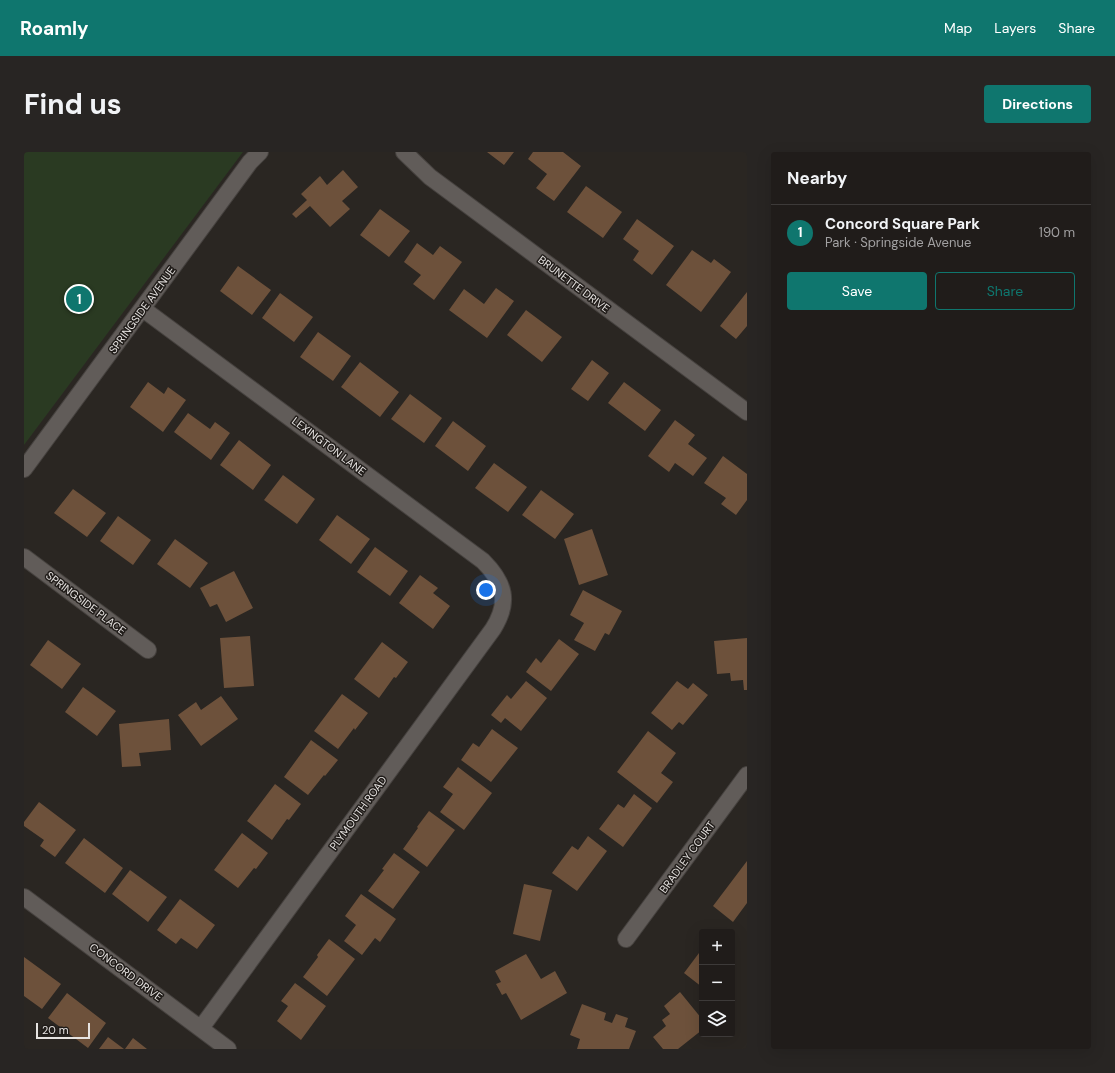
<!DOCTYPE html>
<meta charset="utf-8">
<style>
:root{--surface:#201c1a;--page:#282523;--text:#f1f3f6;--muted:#a2a1a2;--line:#3d3a39;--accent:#0f766e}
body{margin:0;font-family:"DM Sans",sans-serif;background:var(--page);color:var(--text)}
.controls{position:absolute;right:12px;bottom:12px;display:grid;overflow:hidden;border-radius:4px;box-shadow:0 4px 16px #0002}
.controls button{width:36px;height:36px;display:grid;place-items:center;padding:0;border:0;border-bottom:1px solid var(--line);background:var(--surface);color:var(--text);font:20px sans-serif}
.scale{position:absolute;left:12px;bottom:10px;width:54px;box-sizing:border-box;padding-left:4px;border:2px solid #e6e3e1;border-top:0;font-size:11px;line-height:14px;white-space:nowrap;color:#e6e3e1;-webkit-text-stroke:3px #201c19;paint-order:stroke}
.you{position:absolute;left:462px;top:438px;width:14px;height:14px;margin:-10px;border:3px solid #fff;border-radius:50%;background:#1a73e8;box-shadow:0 0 0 6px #1a73e833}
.badge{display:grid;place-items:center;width:26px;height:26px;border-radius:50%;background:var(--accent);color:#fff;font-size:13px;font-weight:700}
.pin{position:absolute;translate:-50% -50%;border:2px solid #fff;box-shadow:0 1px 4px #0006}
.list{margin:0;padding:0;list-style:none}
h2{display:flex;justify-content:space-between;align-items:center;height:52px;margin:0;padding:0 16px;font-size:17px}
h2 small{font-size:13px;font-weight:400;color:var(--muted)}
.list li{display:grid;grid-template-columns:26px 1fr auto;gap:12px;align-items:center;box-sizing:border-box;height:56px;padding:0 16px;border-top:1px solid var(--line)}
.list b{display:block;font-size:15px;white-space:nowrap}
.list p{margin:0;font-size:13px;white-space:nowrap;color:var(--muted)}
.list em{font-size:13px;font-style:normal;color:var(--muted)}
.actions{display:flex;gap:8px;padding:12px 16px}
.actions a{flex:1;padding:9px 0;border:1px solid var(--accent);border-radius:4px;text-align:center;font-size:14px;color:var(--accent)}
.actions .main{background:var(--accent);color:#fff}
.icon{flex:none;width:22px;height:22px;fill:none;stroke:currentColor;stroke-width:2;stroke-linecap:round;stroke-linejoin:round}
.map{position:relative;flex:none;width:723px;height:897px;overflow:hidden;border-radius:4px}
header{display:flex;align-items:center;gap:24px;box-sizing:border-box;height:56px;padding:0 20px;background:var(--accent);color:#fff}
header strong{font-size:19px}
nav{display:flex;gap:22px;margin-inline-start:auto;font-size:14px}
.intro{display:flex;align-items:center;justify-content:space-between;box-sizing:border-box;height:96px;padding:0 24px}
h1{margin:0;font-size:28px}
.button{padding:10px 18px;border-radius:4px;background:var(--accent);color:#fff;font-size:14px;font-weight:700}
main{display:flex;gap:24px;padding:0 24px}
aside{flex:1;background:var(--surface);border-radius:4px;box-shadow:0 4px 16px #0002}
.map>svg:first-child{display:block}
.green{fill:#2a3a22}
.building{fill:#6d513b}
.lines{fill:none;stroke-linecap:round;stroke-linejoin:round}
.minor-casing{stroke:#46423f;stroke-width:18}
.minor{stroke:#615c59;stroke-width:16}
.labels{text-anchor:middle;stroke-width:3;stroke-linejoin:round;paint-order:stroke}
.street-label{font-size:11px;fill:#e6e3e1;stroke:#201c19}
</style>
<header>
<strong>Roamly</strong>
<nav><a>Map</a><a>Layers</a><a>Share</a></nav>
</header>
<div class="intro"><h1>Find us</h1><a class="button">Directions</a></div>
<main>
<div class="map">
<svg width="723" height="897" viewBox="0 0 723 897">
<rect width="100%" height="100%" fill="#2a2622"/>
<path class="green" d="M0 0H219L0 293Z"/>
<path class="building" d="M463 0H490L480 13Z
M509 0H539L557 14 530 49 512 36 523 22 504 7Z
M319 18 334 35 318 49 326 57 306 75 286 54 272 66 268 62 283 48 277 42 296 24 303 33Z
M562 34 598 60 579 86 543 60Z
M356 57 386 79 365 105 336 83Z
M613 67 650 94 628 123 609 108 615 99 599 87Z
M393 91 409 103 416 94 438 110 410 148 389 132 397 123 380 110Z
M668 98 687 111 690 107 707 120 677 160 642 133Z
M214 114 247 138 228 163 196 139Z
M472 136 490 149 463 186 425 158 440 137 460 152Z
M723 140V174L712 187 696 174Z
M256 141 289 165 270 190 238 166Z
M502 158 538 185 518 210 483 183Z
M294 180 327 204 309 229 276 205Z
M568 208 585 221 564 249 547 237Z
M336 210 375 240 356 265 317 235Z
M124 230 140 242 144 235 162 248 139 280 106 255Z
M600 230 637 258 621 279 584 251Z
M386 242 418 266 400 291 367 267Z
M164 261 186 277 191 270 206 281 187 308 150 280Z
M651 268 671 283 664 292 683 306 669 324 651 311 645 320 624 304Z
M429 269 462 294 444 319 411 294Z
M215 288 247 313 229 338 196 313Z
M699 304 723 322V348L712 363 697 352 702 346 680 331Z
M470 311 503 335 484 360 451 336Z
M259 323 291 347 273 372 240 348Z
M49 337 82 361 63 385 30 361Z
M517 338 550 362 531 387 498 363Z
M313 363 346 387 327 412 295 388Z
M94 364 127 388 109 413 76 389Z
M568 377 584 423 555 433 540 387Z
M151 387 184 411 166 436 133 412Z
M351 395 384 419 366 444 333 420Z
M210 419 229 456 202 470 193 452 186 455 176 436Z
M396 423 414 436 409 441 426 454 409 477 375 451Z
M559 438 598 459 585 483 581 481 571 499 550 488 560 471 546 463Z
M226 484 230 534 200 536 196 486Z
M723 486V538H720L719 528 707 529 706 521 693 522 690 489Z
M535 487 555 502 527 539 502 520 512 506 517 511Z
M24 488 57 512 38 537 6 513Z
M358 490 384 510 372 526 370 525 355 546 330 527Z
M502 529 523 546 497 579 481 566 477 571 467 563 483 543 487 547Z
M653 529 664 537 669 531 684 543 659 573 655 570 648 578 627 561Z
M59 535 92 559 73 584 41 560Z
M318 542 344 561 331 578 330 576 314 597 290 579Z
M197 544 214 567 177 594 154 563 172 550 177 558Z
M145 567 147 598 115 601 117 614 98 615 95 572Z
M468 577 494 596 467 630 437 608 449 591 455 595Z
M624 579 652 601 637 621 649 630 633 651 593 620Z
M287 588 314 608 301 624 300 623 284 643 260 625Z
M434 615 468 641 440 678 416 660 429 642 419 635Z
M251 632 277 652 265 668 263 667 248 688 223 669Z
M610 642 628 656 599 695 575 677 594 652 600 656Z
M15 650 52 678 31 705 16 694 20 688 0 674V670Z
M405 659 431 678 403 715 379 697 394 676 393 675Z
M218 681 244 701 232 717 230 716 214 736 190 718Z
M564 684 583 699 553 739 528 721 548 694 554 698Z
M60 686 99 716 81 741 41 711Z
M370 701 396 720 369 757 344 739 360 718 358 717Z
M723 709V751L709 770 689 754Z
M106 718 143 745 124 770 88 742Z
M500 732 528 738 516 789 489 782Z
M337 742 372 767 356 790 351 786 338 803 320 789 332 773 321 764Z
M156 747 191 773 173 797 157 786 152 792 133 778Z
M305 787 331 807 303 844 279 825 294 805 293 803Z
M678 797V835L660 821Z
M502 802 517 827 531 819 543 841 497 868 482 841 478 843 472 832 477 830 471 819Z
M0 805 37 832 18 857 0 844Z
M271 831 302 854 277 888 253 869 264 854 257 849Z
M656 840 678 867V878L654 897H639L629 885 642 874 638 868 646 862 640 854Z
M43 841 82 871 64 896 24 866Z
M558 852 582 861 580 868 588 871 592 862 604 866 601 875 612 879 605 897H553L556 887 546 883Z
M84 885 100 897H75Z
M109 886 123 897H101Z"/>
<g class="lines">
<g class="minor-casing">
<path id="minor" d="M380 0 406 25 723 260
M119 157 459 409C481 431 486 450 469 477L177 876
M0 317 226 10 236 0
M0 405 124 498
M0 745 204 897
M602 787 723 623"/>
</g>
<use href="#minor" class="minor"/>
</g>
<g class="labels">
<g class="street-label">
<text transform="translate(550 132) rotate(37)" y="4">BRUNETTE DRIVE</text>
<text transform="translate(118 158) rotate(-54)" y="4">SPRINGSIDE AVENUE</text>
<text transform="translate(305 294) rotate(37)" y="4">LEXINGTON LANE</text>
<text transform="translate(62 451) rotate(37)" y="4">SPRINGSIDE PLACE</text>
<text transform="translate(334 661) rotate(-54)" y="4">PLYMOUTH ROAD</text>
<text transform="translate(663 705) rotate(-54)" y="4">BRADLEY COURT</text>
<text transform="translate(102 820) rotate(37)" y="4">CONCORD DRIVE</text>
</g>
</g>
</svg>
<div class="controls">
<button>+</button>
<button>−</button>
<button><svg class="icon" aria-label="layers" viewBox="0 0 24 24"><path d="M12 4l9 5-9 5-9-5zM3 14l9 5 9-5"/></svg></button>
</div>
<div class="scale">20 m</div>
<div class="you"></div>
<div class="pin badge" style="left:55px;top:147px">1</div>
</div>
<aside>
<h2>Nearby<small></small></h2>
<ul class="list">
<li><span class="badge">1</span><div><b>Concord Square Park</b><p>Park · Springside Avenue</p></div><em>190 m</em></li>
</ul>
<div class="actions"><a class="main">Save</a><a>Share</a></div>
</aside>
</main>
